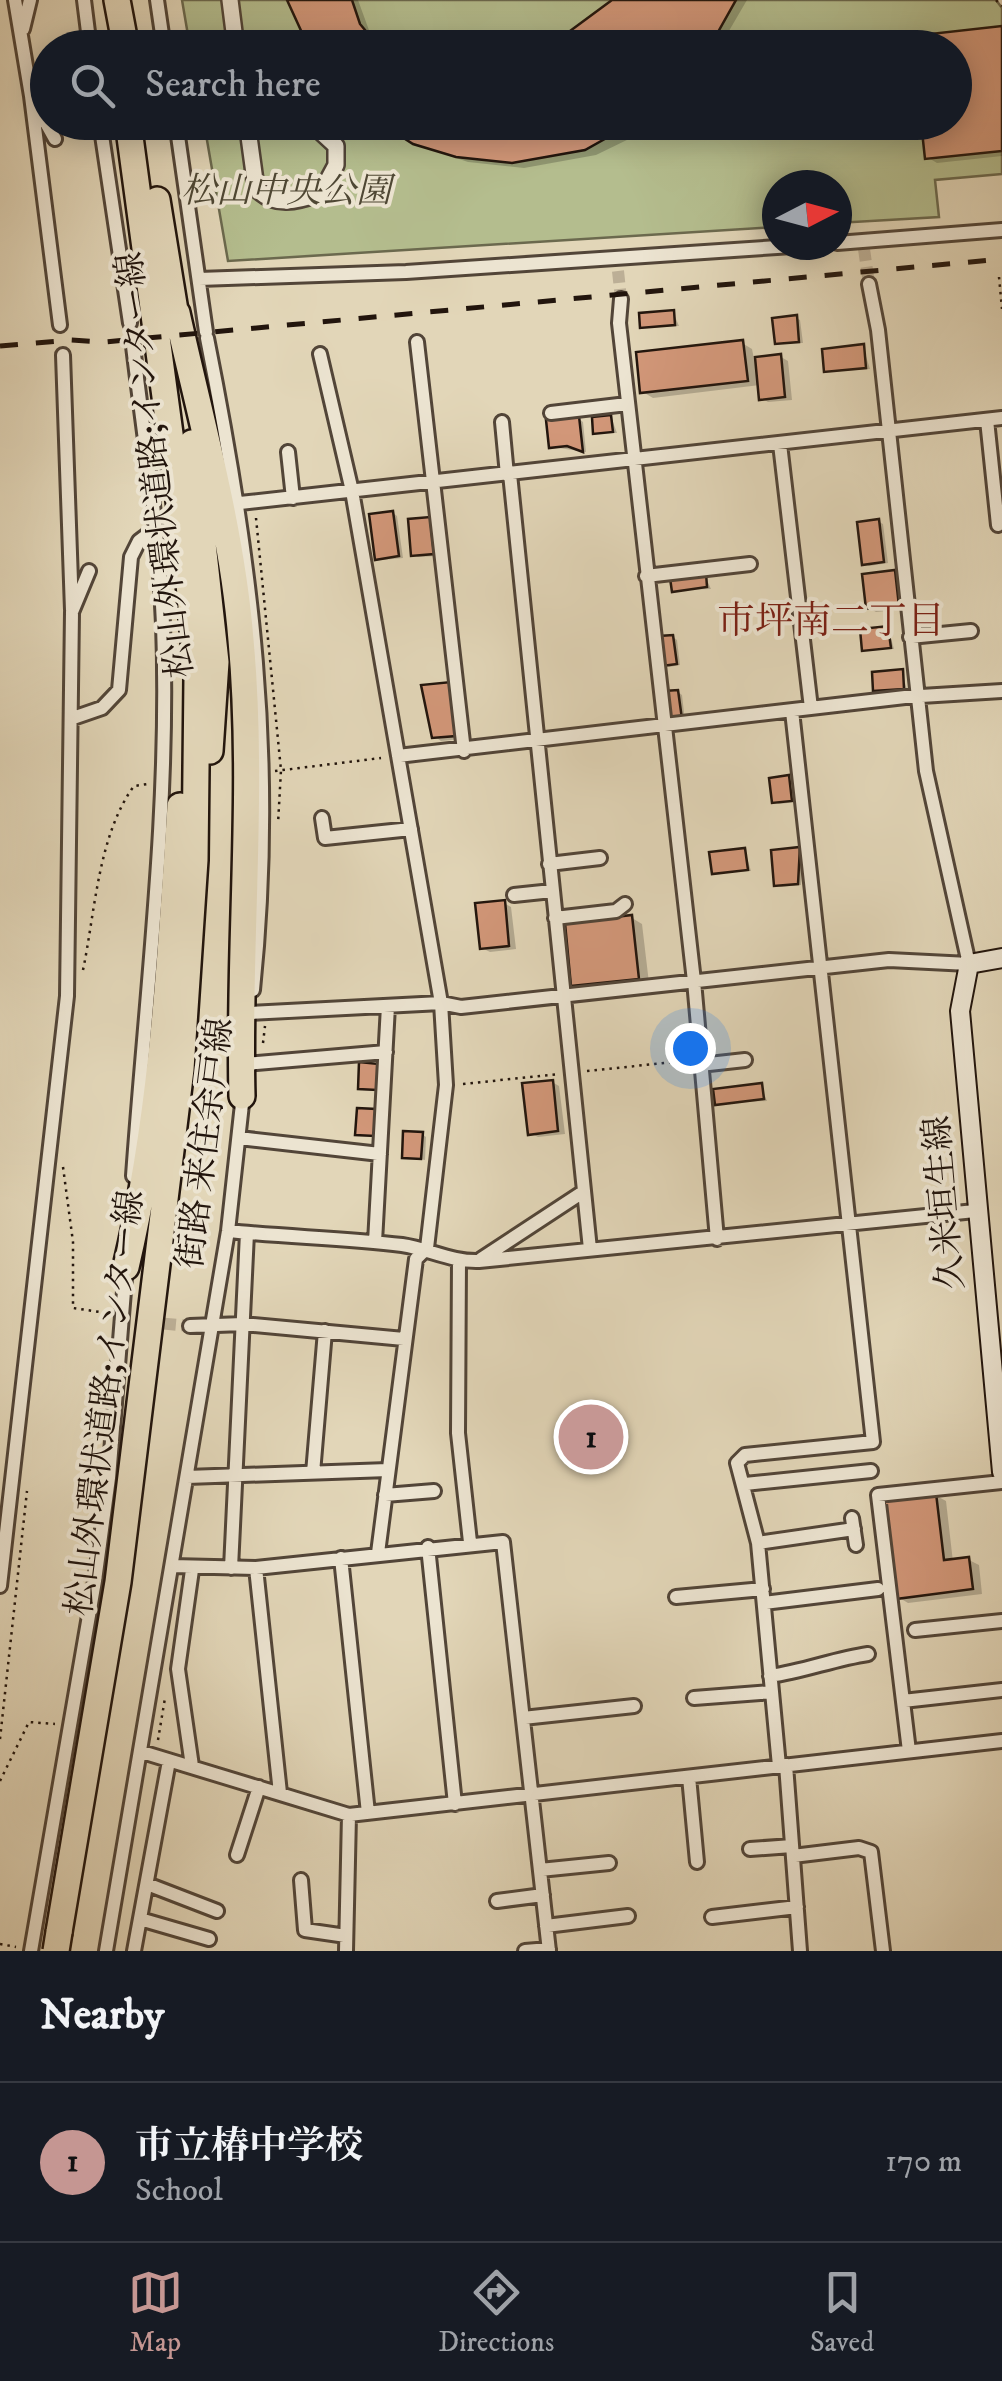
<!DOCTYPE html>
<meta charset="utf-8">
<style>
:root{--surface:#171b24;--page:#20242c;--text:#f1f3f6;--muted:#9ea1a6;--line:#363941;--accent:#c59692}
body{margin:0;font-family:"IM FELL DW Pica","Noto Serif JP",serif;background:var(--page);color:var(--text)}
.compass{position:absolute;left:762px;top:170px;width:90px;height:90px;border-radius:50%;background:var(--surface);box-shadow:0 5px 25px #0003;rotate:84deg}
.you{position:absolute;left:690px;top:1048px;width:35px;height:35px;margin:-25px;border:8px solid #fff;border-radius:50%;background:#1a73e8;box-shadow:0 0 0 15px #1a73e833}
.badge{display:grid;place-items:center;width:65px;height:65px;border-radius:50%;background:var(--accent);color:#111;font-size:32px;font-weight:700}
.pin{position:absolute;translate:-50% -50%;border:5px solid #fff;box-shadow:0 2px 10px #0006}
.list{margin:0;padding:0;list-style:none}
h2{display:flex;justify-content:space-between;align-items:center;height:130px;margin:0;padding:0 40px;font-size:42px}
h2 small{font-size:32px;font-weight:400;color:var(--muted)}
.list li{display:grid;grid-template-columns:65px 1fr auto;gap:30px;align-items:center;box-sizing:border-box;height:160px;padding:0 40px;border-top:2px solid var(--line)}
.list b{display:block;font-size:38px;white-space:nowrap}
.list p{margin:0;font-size:32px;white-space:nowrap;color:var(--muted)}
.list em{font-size:32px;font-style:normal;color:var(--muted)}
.icon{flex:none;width:55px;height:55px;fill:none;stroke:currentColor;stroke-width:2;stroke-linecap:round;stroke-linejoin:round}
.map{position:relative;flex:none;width:1002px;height:1951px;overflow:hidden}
.search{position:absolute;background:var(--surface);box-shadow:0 5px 25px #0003;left:30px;right:30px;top:30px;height:110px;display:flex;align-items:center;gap:25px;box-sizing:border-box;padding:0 35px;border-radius:55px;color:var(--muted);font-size:38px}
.sheet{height:290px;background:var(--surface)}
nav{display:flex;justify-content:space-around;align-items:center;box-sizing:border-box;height:140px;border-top:2px solid var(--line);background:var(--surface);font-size:28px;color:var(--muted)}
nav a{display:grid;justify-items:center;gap:5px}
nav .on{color:var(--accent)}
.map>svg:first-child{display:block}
.green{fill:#b4bd8e;stroke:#6b694e;stroke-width:2.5}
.shadow{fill:#0003}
.building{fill:#d29779;stroke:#22150d;stroke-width:2.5}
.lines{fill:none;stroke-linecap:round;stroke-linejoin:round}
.minor-tunnel{stroke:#bcaf96;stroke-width:12;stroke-dasharray:12 6;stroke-linecap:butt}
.minor-casing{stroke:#524538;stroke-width:18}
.tertiary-casing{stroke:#524538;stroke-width:20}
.secondary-casing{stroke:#22150d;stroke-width:22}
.motorway-casing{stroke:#22150d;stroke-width:30}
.path{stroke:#22150d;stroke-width:2.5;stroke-dasharray:2.5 5;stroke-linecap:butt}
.minor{stroke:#ece4d1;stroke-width:12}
.tertiary{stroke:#ece4d1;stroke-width:15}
.secondary{stroke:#ece4d1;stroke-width:18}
.motorway{stroke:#e2d6b8;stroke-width:25}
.rail{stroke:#22150d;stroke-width:5;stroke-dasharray:18 18;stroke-linecap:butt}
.motorway-bridge-casing{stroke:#22150d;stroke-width:30;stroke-linecap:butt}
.motorway-bridge{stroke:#e2d6b8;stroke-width:25}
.labels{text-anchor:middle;stroke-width:8;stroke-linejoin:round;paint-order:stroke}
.park-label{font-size:35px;font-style:italic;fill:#4e4734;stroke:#ece4d1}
.street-label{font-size:35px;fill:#22150d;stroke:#ece4d1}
.neighbourhood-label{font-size:38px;fill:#7a1f14;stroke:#ece4d1}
</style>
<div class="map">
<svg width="1002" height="1951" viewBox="0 0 1002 1951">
<rect width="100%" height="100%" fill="#e2d6b8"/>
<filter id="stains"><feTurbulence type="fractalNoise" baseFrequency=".002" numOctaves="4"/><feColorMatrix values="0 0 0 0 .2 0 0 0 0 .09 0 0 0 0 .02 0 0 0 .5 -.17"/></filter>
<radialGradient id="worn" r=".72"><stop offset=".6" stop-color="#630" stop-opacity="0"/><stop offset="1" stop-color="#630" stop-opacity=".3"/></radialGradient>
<path class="green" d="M182 0H996L1002 8V174L935 180 939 217 837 223V185H777V227L228 261 204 123 954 122V48L190 47Z"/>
<path class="shadow" d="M291 0H358L370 33 383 48H313Z
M615 0H747L719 48H551Z
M1002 29V156L937 163 927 157 954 122V48Z
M384 122H650L631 138 596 155 524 168 468 162 426 148Z
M673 312 679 326 643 327Z
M796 318 800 320 803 343H777Z
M742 343 752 349 754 359 781 357 788 361 792 400 768 402 761 398 760 385 653 398 643 392Z
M863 347 870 369 827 371Z
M611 417 617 433 596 432Z
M579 419 583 422 586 452 552 447Z
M393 513 397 516 403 558 382 560 378 558Z
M430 520 434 522 437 556 418 557 414 555Z
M879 522 883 524 888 563 869 566 864 563Z
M895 573 902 577 906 609 876 612 869 608Z
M705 576 711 589 674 590Z
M888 628 894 649H864Z
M673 637 677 640 680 665 669 667 665 664Z
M902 672 907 690H876Z
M457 689 462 739 441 741 434 736Z
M678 692 682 695 685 721 674 722Z
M788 777 796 802 779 804 774 802Z
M799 850 803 852 801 885 781 887 776 885Z
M745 851 751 871 714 873Z
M504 903 511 907 516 949 490 952 482 948Z
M632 918 642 924 649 983 584 991 574 985Z
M552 1082 559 1086 565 1134 538 1137 530 1133Z
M761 1086 767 1101 718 1103Z
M422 1134 426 1137 425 1160 404 1156Z
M935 1495 946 1501 953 1562 969 1560 979 1565 982 1594 908 1603 898 1597Z"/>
<path class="building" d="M287 0H352L360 24 380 48H309Z
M612 0H736L709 48H547Z
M1002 26V151L925 159 921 122H954V48H913L912 36Z
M635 122 585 150 512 163 456 157 413 144 379 122Z
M674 310 675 325 640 328 639 313Z
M797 315 799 342 775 344 772 318Z
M743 340 748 381 640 393 636 352Z
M864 344 866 368 824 372 822 349Z
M781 354 785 397 759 400 755 357Z
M611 415 613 432 593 434 592 417Z
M579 416 583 452 567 446 549 448 546 420Z
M393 511 399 556 375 560 369 514Z
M430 517 434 554 411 556 408 519Z
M879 519 884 562 862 565 857 522Z
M895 570 899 606 866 609 862 574Z
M706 573 707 587 672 592 670 578Z
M888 626 891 648 862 651 860 629Z
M673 635 677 664 662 666 659 636Z
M903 669 904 689 873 691 872 672Z
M451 682 456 736 432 738 421 685Z
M678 690 682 719 667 721 664 691Z
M789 775 792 801 772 803 769 778Z
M800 847 798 884 774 886 771 850Z
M745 848 748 870 712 874 709 852Z
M505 900 509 946 480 949 475 903Z
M632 915 639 979 571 986 565 923Z
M359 1062 379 1064 377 1090 358 1089Z
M553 1080 558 1131 528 1135 522 1083Z
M762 1083 764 1099 715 1105 713 1089Z
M357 1108 376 1109 375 1136 355 1135Z
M403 1131 423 1132 421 1159 402 1158Z
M936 1493 944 1560 969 1557 973 1589 896 1599 884 1499Z"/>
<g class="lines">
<path class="minor-tunnel" d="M864 249 869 284
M618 271 621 299
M146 1322 190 1326"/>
<g class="minor-casing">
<path id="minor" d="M15 0 31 96 55 139
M84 0 90 48
M157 0 164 48
M23 29 30 0
M31 96 60 325
M100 122 130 323
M176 122 206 332
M837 243 1002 230
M199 279 406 272 808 245
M621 299 619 323 694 981 717 1239
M207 338C252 563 277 759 253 990
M417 342 464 751
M320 354 352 491 441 1003 446 1085 427 1248 416 1259 378 1553
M63 355 72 610
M551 413 627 404
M987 420 998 525
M502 422 507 475
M780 444 811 708
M288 452 293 498
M510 474 590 1249
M240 503 1002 418
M646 576 750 564
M910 637 971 631
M73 718 102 708 119 690 131 557 139 541 155 529
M398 756 905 697 1002 691
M322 818 325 838 411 829
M549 864 600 858
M514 895 552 891
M555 918 616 911 625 904
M251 1013 441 1003 461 1007 889 960 969 964 926 771 878 330 869 284
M246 1064 386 1052
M700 1065 745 1060
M239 1138 380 1154
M133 1176C146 993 170 808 163 624 159 531 144 438 133 346
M228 1231C286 1237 344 1238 402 1245 429 1249 452 1262 479 1261L975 1211
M375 1242 388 1006
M481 1259 583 1192
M459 1261 458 1433 470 1542
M190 1326 243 1324 404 1339
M313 1473 325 1331
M187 1477 388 1470
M745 1484 871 1471
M385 1495 434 1491
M852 1518 856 1545
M758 1543 854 1529
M428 1547 455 1804
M341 1558 368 1813
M172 1566 256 1568 503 1542 549 1951
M231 1568 247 1233
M256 1568 280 1793
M0 1586 67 996 72 612 89 571
M676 1597 763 1589
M764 1603 878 1589
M915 1630 1002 1621
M770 1676C805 1671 834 1659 868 1654
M694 1698 772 1692
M903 1701 1002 1690
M523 1718 634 1706
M909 1751 878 1495 1002 1482
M142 1752 349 1815 1002 1741
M786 1765 800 1951
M192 1766 178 1669 192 1570
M779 1766 758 1543 737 1463 745 1455 873 1442 792 711
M689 1777 697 1862
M750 1849 792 1846
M237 1855 259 1787
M793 1856 859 1848 871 1852 883 1951
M540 1870 609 1863
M301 1880 305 1930 346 1936
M147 1884 217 1911
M497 1901 543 1895
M712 1917 797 1907
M140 1919 209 1939
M546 1926 628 1916
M31 1951 95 1581 109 1478 126 1266
M106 1951 228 1231 243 1095
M134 1951 169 1761
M346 1951 349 1815
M525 1951 549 1949"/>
</g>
<g class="tertiary-casing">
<path id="tertiary" d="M230 0 236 48
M247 122 256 188C274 208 298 201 321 193L336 165V146L310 122"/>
</g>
<g class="secondary-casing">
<path id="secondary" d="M1002 958 969 964 960 1011 1002 1472"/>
</g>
<g class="motorway-casing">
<path id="motorway" d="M117 0 126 48
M157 200 178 329
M177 313C201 421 232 529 241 640 255 792 238 944 242 1096
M192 443 216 662 210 751
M126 1267C162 1115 170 961 180 806
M59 1932 118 1582 181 1069 195 860 197 677 187 560 128 122"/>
</g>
<path class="path" d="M996 0 1002 6
M999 277 1002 309
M256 518 281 770 278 824
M275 771 381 758
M83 970C95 913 98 835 134 786L148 784
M263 1043 265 1026
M587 1071 684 1061
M463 1084 559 1074
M63 1167 73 1242V1308L107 1313
M0 1739 27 1491
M158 1740 165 1698
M0 1781 29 1722 55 1724
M0 1944 16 1947"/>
<use href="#minor" class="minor"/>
<use href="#tertiary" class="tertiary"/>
<use href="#secondary" class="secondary"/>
<use href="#motorway" class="motorway"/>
<path class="rail" d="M0 346 70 340 104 342 1002 259"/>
<g class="motorway-bridge-casing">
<path id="motorway-bridge" d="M56 1951 59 1932"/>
</g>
<use href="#motorway-bridge" class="motorway-bridge"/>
</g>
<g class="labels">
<g class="park-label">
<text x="286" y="202">松山中央公園</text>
</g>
<g class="street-label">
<text transform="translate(154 465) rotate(-97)" y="12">松山外環状道路;インター線</text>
<text transform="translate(204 1143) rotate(-83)" y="12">街路 来住余戸線</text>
<text transform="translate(943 1203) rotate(-95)" y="12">久米垣生線</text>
<text transform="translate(104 1403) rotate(-83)" y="12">松山外環状道路;インター線</text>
</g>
<g class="neighbourhood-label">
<text x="831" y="633">市坪南二丁目</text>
</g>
</g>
<rect width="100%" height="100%" filter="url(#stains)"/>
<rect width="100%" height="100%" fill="url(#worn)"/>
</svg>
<svg class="compass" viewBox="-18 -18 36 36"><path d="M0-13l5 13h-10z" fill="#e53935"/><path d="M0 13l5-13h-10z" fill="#9ea1a6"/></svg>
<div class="you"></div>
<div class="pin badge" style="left:591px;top:1437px">1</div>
<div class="search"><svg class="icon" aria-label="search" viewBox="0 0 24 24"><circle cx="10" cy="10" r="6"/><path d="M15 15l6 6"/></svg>Search here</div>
</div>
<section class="sheet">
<h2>Nearby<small></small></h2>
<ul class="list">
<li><span class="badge">1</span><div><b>市立椿中学校</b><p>School</p></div><em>170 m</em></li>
</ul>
</section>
<nav>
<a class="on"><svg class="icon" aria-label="map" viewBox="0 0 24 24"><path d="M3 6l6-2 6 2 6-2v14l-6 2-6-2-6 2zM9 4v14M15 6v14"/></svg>Map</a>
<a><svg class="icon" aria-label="directions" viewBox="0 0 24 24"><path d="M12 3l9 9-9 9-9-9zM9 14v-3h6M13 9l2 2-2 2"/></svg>Directions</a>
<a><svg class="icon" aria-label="saved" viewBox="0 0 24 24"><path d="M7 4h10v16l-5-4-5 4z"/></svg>Saved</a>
</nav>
